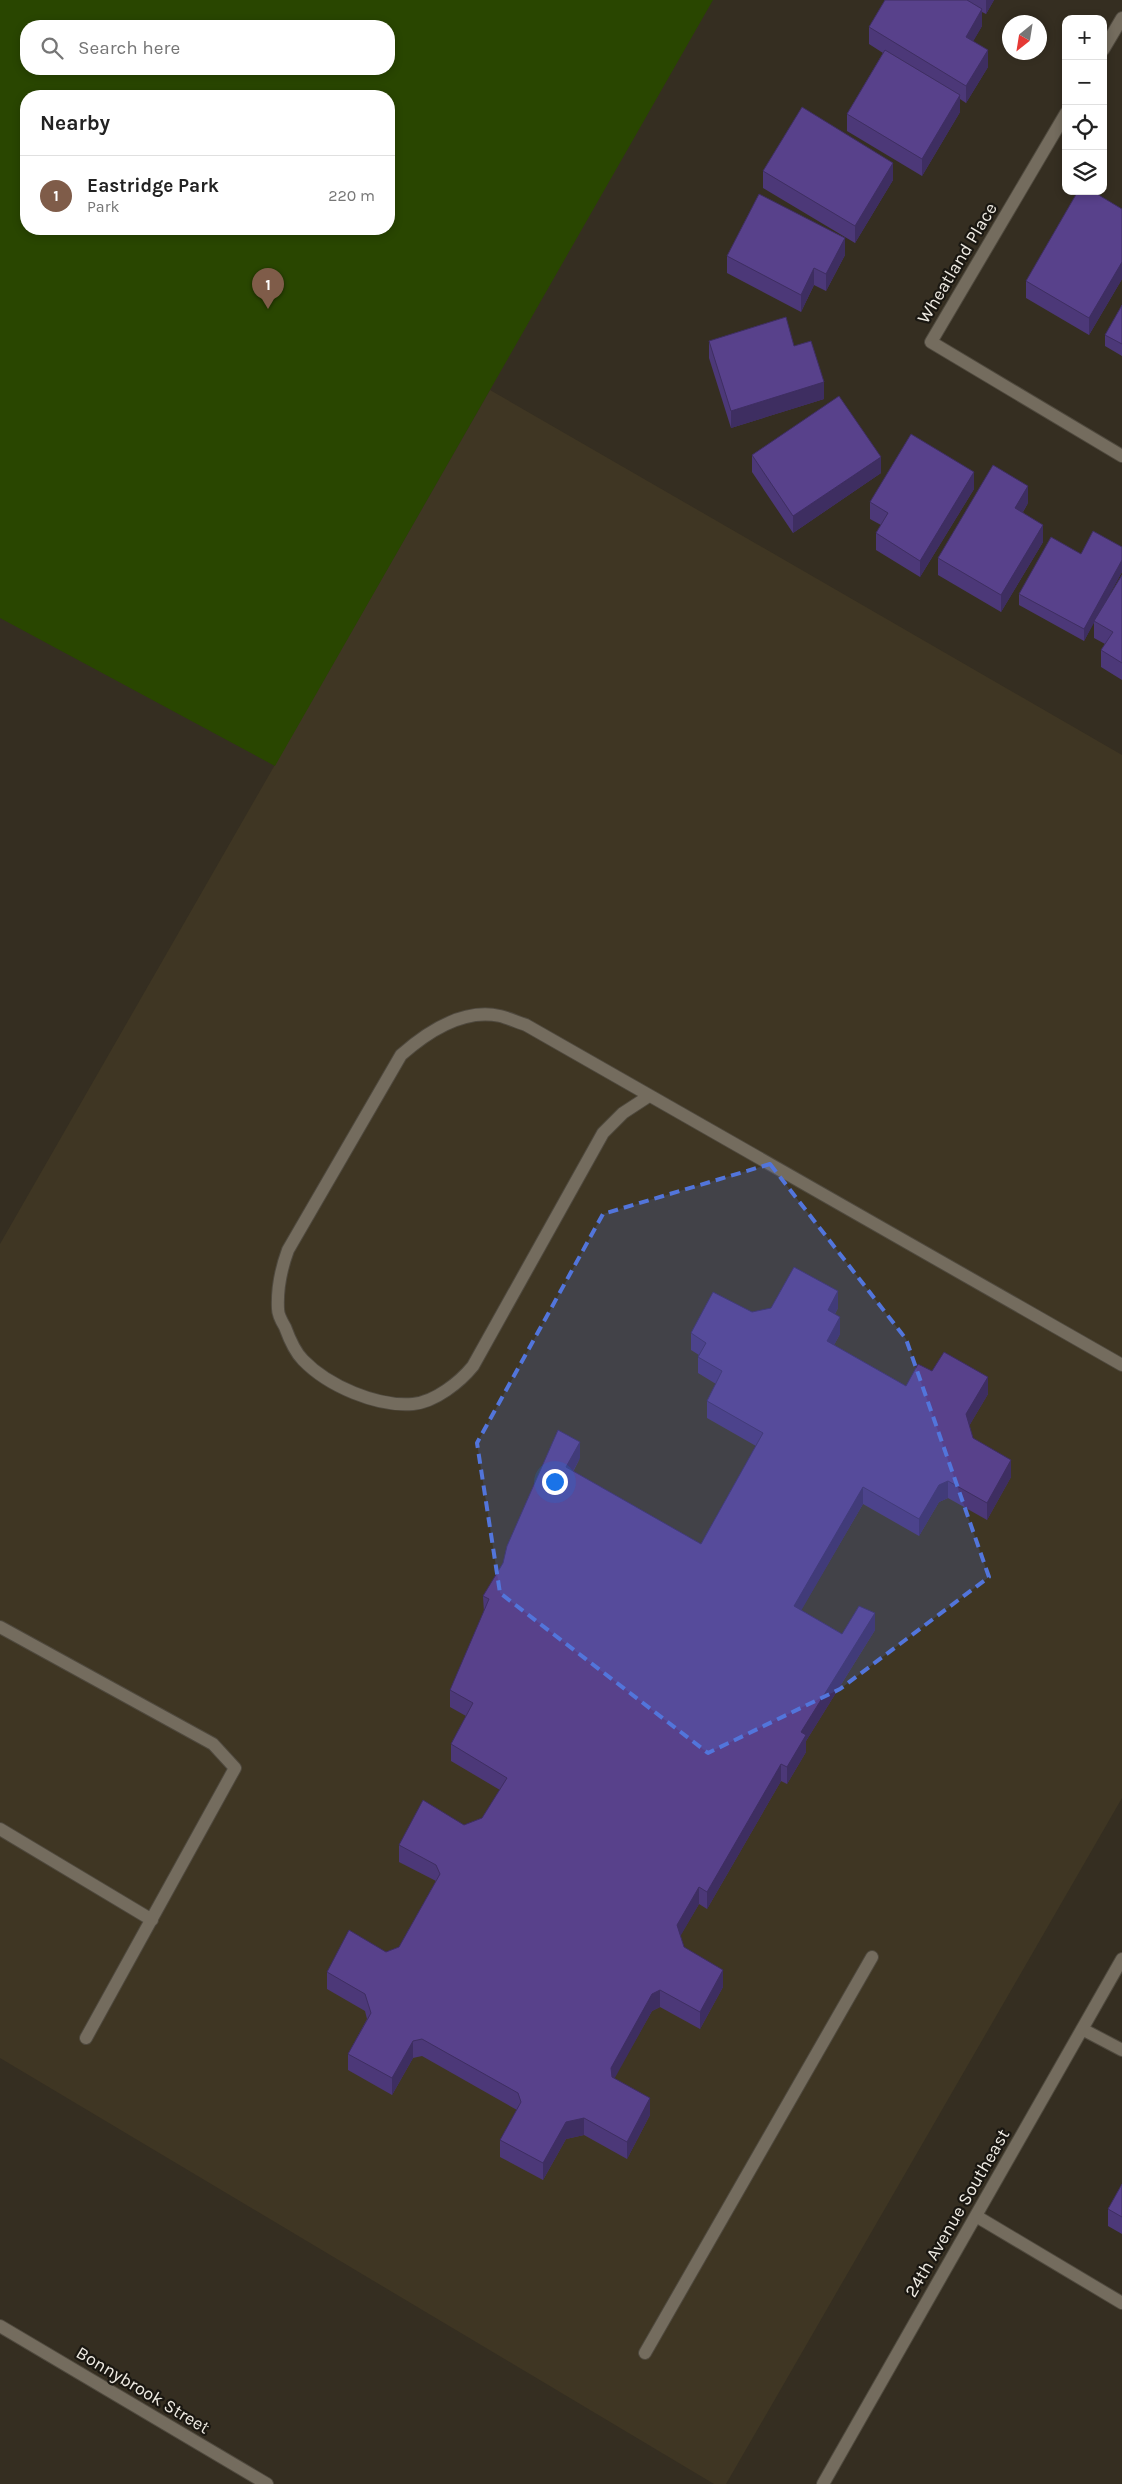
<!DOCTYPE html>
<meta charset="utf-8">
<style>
:root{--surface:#fff;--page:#f2f2f2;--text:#222;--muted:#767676;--line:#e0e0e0;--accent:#7f5c49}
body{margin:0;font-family:Karla,sans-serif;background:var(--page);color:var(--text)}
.controls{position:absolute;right:15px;top:15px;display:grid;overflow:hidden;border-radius:10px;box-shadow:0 2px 8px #0003}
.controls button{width:45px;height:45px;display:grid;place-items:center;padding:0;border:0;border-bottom:1px solid var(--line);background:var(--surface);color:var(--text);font:25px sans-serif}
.compass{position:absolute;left:1002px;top:15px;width:45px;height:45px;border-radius:50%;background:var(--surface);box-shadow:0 2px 8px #0003;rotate:210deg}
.you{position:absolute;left:554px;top:1481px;width:18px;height:18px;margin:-12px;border:4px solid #fff;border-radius:50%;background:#1a73e8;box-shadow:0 0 0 8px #1a73e833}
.badge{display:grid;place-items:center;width:32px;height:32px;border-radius:50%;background:var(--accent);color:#fff;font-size:16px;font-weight:700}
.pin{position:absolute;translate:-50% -41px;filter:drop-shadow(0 1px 2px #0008)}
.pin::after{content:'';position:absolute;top:26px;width:18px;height:15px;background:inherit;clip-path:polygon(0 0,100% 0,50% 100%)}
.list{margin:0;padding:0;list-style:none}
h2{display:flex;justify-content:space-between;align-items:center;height:65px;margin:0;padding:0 20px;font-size:21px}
h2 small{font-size:16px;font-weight:400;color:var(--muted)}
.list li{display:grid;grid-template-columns:32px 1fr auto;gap:15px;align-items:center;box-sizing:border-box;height:80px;padding:0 20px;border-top:1px solid var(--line)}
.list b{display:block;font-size:19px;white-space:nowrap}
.list p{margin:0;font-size:16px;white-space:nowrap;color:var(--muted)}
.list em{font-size:16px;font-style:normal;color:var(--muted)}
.icon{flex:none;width:28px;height:28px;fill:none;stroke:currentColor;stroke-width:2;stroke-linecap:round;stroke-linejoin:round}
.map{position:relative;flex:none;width:1122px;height:2484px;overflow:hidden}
.search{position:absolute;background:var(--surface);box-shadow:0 2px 8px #0003;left:20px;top:20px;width:375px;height:55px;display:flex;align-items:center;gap:12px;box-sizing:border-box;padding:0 18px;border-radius:20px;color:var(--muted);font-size:19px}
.panel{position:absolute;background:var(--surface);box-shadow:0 2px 8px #0003;left:20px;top:90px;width:375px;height:145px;border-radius:20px}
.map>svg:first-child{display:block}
.built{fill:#3f3623}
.green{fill:#294600;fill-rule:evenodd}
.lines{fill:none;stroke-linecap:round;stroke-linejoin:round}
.minor-casing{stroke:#4f493e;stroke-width:14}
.minor{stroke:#746c5e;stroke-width:12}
.wall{fill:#4c3878}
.shaded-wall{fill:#3e2e61}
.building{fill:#58418b;stroke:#3e2e61}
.marked{fill:#5275db;fill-opacity:0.2;stroke:#5275db;stroke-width:4;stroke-dasharray:10 6;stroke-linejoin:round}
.labels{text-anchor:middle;stroke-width:4.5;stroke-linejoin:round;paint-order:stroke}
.street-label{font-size:18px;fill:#efebe3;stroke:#1a1711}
</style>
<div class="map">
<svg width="1122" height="2484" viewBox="0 0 1122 2484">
<rect width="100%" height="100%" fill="#352e21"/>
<path class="built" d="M490 390 1122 755V1798L726 2484H714L0 2058V1244Z"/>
<path class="green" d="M0 0H713L275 766 0 618ZM26 26H389V69H26ZM26 96H389V229H26Z"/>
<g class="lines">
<g class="minor-casing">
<path id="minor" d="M1103 50 1122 18
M1066 113 931 342 1122 456
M649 1096 623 1113 603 1133 473 1366C460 1382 435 1402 413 1404 377 1407 328 1386 303 1360 295 1352 289 1338 285 1327 282 1322 278 1315 278 1309 277 1289 281 1269 288 1250L401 1055C427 1032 464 1008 500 1016 508 1018 517 1022 526 1025L1122 1365
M0 1627 213 1744 235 1768 86 2038
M0 1829 152 1920
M1082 2029 1122 2050
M976 2216 1122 2303
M0 2326 267 2484
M645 2353 872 1957
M823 2484 1122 1959"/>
</g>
<use href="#minor" class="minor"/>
</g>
<path class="wall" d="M885 0H994L986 14 982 12V26L973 41 988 67 966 103 960 99V112L922 176 847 131V114L883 53 869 44V27Z
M763 171 893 180 855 243 763 188Z
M1122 209V279L1089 335 1026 298V281Z
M845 255 826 291 814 285 801 312 727 273V256Z
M1122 305V356L1105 346V335Z
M709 341 794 346 824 399 731 428 709 358Z
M752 455 881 473 793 533 752 472Z
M974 489 920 577 876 550V533L881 525 870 519V502Z
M1028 503 1023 512 1043 542 1001 612 938 575V558Z
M1122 547V572L1101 609 1122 575V680L1101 667V650L1105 644 1094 638V622L1084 641 1019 605V594L1081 554Z
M838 1308 835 1314 840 1334 834 1345 906 1386 932 1371 988 1394 969 1426 973 1438 1011 1477 987 1520 948 1498 939 1502 919 1536 863 1504 801 1610 842 1634 875 1630 806 1741V1752L787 1784 781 1781 707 1909 699 1904 680 1936 684 1947 723 1987 700 2029 660 2007 652 2011 614 2078 650 2115 627 2159 584 2135 566 2139 543 2180 500 2157V2140L517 2110 422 2056 413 2058 392 2095 348 2070V2054L367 2019 365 2011 327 1989V1972L386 1952 399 1947 436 1881 399 1862V1845L464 1825 482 1818 500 1790 451 1761V1744L466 1716 450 1707V1690L484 1613 483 1596 580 1458 573 1472 701 1544 756 1446 707 1418V1401L716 1384 698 1373V1357L699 1355 691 1350V1333L752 1312Z
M1122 2184V2234L1108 2226V2209Z"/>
<path class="shaded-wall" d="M986 0H994L986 14Z
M982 9V26L966 54V37Z
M988 50V67L966 103V86Z
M960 95V112L922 176V159Z
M893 163V180L855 243V226Z
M845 238V255L826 291V274Z
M1122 262V279L1089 335V318Z
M814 268V285L801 312V295Z
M824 382V399L731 428V411Z
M881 457V473L793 533V516Z
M974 472V489L920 577V561Z
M1028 486V503L1015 525V508Z
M1043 525V542L1001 612V595Z
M1122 560V572L1084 641V629Z
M838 1291V1308L828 1327V1310Z
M840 1317V1334L827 1358V1341Z
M988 1377V1394L966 1431V1414Z
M580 1442V1458L566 1484V1467Z
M1011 1460V1477L987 1520V1503Z
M948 1481V1498L939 1502 919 1536V1519L939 1485Z
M863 1487V1504L794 1623V1606Z
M875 1613V1630L806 1741V1752L787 1784V1767L801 1732Z
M781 1764V1781L707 1909V1892Z
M699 1887V1904L677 1942V1925Z
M723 1970V1987L700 2029V2012Z
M660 1990V2007L652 2011 611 2085V2068L652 1994Z
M413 2041V2058L392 2095V2078Z
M650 2098V2115L627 2159V2142Z
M584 2118V2135L566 2139 543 2180V2163L566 2122Z"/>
<path class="building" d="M885 0H967L982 9 966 37 988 50 966 86 869 27Z
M885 50 960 95 922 159 847 114Z
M802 107 893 163 855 226 763 171Z
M1078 191H1092L1122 209V262L1089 318 1026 281Z
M759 194 845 238 826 274 814 268 801 295 727 256Z
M1122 305V344L1105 335Z
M786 317 794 346 811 341 824 382 731 411 709 341Z
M839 396 881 457 793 516 752 455Z
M911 434 974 472 920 561 876 533 888 513 870 502Z
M993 465 1028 486 1015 508 1043 525 1001 595 938 558Z
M1093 531 1122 547V560L1084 629 1019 594 1051 537 1081 554Z
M1122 575V663L1101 650 1113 632 1094 621Z
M794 1267 838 1291 828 1310 840 1317 827 1341 906 1386 918 1364 932 1371 944 1352 988 1377 966 1414 973 1438 1011 1460 987 1503 948 1481 939 1485 919 1519 863 1487 794 1606 842 1634 859 1606 875 1613 801 1732 806 1735 787 1767 781 1764 707 1892 699 1887 677 1925 684 1947 723 1970 700 2012 660 1990 652 1994 611 2068 612 2077 650 2098 627 2142 584 2118 566 2122 543 2163 500 2140 521 2102 518 2093 422 2039 413 2041 392 2078 348 2054 371 2013 365 1994 327 1972 349 1930 386 1952 399 1947 440 1874 436 1865 399 1845 423 1800 464 1825 482 1818 507 1778 451 1744 473 1703 450 1690 489 1599 483 1596 503 1563 507 1546 558 1430 580 1442 566 1467 701 1544 763 1433 707 1401 722 1371 698 1357 706 1343 691 1333 713 1292 752 1312 771 1308Z
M1122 2184V2217L1108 2209Z"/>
<path class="marked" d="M770 1164 906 1339 989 1577 840 1689 708 1753 500 1593 477 1443 603 1214Z"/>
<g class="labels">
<g class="street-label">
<text transform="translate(957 263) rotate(-59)" y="6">Wheatland Place</text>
<text transform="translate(957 2213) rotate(-60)" y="6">24th Avenue Southeast</text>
<text transform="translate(143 2390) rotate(31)" y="6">Bonnybrook Street</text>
</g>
</g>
</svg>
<div class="controls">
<button>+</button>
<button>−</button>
<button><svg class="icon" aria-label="locate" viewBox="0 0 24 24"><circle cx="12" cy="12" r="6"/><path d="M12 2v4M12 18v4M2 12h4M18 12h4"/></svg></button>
<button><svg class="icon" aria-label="layers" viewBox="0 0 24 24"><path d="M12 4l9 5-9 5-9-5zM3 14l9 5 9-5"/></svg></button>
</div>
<svg class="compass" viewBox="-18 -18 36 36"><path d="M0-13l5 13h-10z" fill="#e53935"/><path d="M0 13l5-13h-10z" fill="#767676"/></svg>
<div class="you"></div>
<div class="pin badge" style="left:268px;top:309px">1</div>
<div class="search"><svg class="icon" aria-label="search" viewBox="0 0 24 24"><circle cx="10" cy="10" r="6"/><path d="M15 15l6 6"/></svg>Search here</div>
<section class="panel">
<h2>Nearby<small></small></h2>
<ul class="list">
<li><span class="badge">1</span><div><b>Eastridge Park</b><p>Park</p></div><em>220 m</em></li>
</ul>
</section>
</div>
